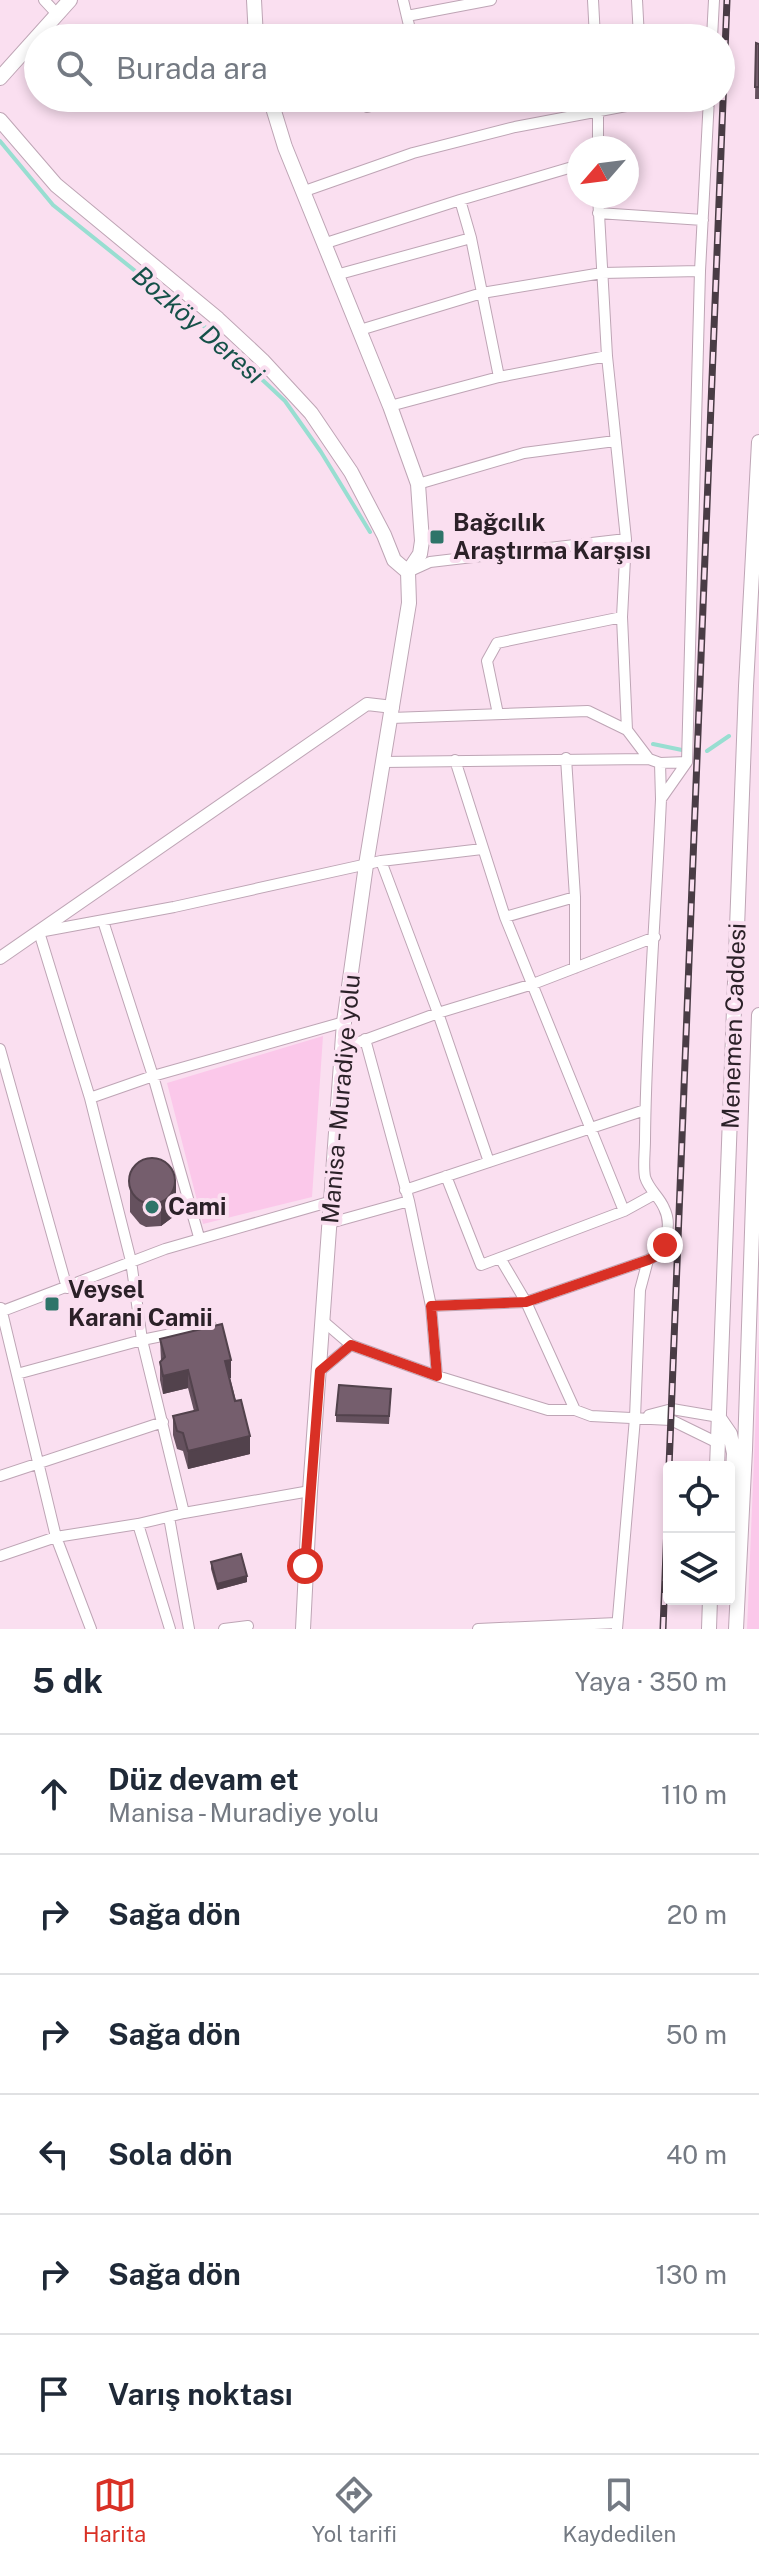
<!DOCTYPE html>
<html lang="tr">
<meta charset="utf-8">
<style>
:root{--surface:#fff;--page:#f2f2f3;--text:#1f2937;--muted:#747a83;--line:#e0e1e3;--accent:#d93025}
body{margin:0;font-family:"Public Sans",sans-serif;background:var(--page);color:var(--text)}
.controls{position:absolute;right:24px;bottom:24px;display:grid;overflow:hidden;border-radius:8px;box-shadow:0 4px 12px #0003}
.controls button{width:72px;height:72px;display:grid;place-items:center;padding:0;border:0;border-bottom:2px solid var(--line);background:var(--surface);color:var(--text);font:40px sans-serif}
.compass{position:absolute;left:567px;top:136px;width:72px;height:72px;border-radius:50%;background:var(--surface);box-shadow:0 4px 12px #0003;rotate:242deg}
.stop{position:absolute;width:24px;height:24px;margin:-18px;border:6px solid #d93025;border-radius:50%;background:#fff}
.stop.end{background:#d93025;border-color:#fff;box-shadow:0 2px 8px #0008}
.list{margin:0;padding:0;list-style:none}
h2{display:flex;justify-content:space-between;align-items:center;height:104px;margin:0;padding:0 32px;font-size:34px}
h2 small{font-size:26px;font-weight:400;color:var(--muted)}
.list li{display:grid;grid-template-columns:52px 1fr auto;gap:24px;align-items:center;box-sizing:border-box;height:120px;padding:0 32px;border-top:2px solid var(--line)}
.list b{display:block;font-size:30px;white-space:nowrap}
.list p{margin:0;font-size:26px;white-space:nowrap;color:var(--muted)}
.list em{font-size:26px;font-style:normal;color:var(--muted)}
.icon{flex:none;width:44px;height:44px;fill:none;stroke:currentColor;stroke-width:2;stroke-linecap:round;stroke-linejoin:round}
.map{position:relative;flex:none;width:759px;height:1629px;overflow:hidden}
.search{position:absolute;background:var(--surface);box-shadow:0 4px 12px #0003;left:24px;right:24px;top:24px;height:88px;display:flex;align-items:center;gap:20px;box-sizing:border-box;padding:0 28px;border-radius:44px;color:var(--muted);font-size:30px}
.sheet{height:824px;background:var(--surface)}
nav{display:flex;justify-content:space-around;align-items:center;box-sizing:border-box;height:112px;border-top:2px solid var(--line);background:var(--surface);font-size:22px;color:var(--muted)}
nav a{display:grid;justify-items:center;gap:4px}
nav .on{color:var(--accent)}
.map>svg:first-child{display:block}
.green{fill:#fbc8ea}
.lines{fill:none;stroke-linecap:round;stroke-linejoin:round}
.stream{stroke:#98ded1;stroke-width:4}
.minor-casing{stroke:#bea5b5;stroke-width:12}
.tertiary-casing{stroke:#bea5b5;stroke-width:14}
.secondary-casing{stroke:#bea5b5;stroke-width:16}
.minor{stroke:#fff;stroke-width:10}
.tertiary{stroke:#fff;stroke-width:12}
.secondary{stroke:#fff;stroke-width:14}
.rail-casing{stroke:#493c45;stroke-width:7}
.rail{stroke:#fadff0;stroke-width:4;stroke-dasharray:12;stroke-linecap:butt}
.wall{fill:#65515e}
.shaded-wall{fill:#52424c}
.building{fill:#755e6d;stroke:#52424c;stroke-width:2}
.route{stroke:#d93025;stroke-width:10}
.poi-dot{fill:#2e7469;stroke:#fadff0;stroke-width:3}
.labels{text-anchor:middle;stroke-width:8;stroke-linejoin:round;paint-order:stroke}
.poi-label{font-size:24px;font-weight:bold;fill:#2b2128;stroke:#fadff0;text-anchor:start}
.street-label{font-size:24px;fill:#2b2128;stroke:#fadff0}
.water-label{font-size:26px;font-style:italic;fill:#165149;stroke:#fadff0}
</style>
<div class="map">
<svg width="759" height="1629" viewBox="0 0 759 1629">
<rect width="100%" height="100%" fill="#fadff0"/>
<path class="green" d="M323 1036 312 1197 203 1224 167 1083Z
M759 1338V1629H747Z"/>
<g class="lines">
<path class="stream" d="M0 141 53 205 210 331 285 401 321 452 370 532
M653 744 682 750
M707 751 729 736"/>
<g class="minor-casing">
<path id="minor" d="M44 0 57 14
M403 0 412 38
M593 0 595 38
M637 0 639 38
M407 16 491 0
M712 38 714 0
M365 98 367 107 400 98
M598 98V148
M302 192 413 153 515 127 642 103 709 104
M598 196 607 356 626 539 622 617 627 730 649 759
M460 200 471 238 499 377
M598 213 703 220
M323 244 460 200 579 165
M336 275 471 238
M360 330 482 293 602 273 700 271
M390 406 499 377 607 356
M418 484 524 453 615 441
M408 572 430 562 626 539
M498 714 487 661 497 643 622 617
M391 718 588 711 627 730
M566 758 575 897V968
M455 760 505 917 624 1211
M383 762 649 759 660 763 661 799
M660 763 687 762
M381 861 438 1013 489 1162
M505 917 575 897
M103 921 153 1076 199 1237
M365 1039 409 1201 431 1306 437 1376
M343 1048 438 1013 533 984 655 937
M0 1049 67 1288
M90 1098 153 1076 344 1022
M446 1176 481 1265 624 1211 653 1195
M405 1190 645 1110
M330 1223 409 1201
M500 1258 526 1302 575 1410
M431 1306 526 1302 648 1260
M1 1308 56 1537 91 1629
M0 1312 165 1249 332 1201
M323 1321 351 1345 437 1376 548 1410H575L591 1416 671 1420 718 1443
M320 1371 351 1345
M17 1374 142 1340 211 1326
M649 1415 672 1409 719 1417
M0 1476 163 1422
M184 1513 142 1340 131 1261 90 1098 39 932 174 907 381 861 482 849
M169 1517 189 1629
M138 1524 170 1629
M0 1556 56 1537 138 1524 184 1513 310 1491
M224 1629 248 1626
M478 1629 617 1623
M617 1629 635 1418 640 1290 648 1260C665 1252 673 1226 664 1208 659 1196 649 1190 645 1177 643 1166 645 1152 645 1140 646 1027 656 913 661 799L687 762 700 271 709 98"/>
</g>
<g class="tertiary-casing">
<path id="tertiary" d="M0 958 367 704 393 707"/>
</g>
<g class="secondary-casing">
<path id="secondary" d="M254 0 256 38
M0 78 70 0
M270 98 285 147 390 406 418 484 422 541 420 554 408 572
M0 120 56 185 218 319 262 360 311 413 351 472 384 535 394 560 408 572
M719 1418 730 1434 734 1453 729 1547
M717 1467 746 686 759 442
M303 1629 310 1491 344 1022 366 865 409 603 408 572
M709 1629 710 1599
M736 1629 745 1450 759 1015"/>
</g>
<use href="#minor" class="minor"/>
<use href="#tertiary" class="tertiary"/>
<use href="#secondary" class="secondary"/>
<g class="rail-casing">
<path id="rail" d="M669 1467 727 0
M663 1629 669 1474"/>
</g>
<use href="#rail" class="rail"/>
</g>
<path class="wall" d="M756 43 759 44V99H755Z
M130 1172 176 1203 173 1217 161 1226 146 1227 140 1224 130 1212Z
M160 1339 231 1378H230L250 1454 188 1469 183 1451 177 1449 173 1435V1416L194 1411 188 1388 163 1394 160 1380V1362L161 1361Z
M391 1389 389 1424 336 1422V1415Z
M211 1562 247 1582 217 1590 211 1569Z"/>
<path class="shaded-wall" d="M176 1179V1203L173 1217 161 1226V1203Z
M231 1360V1378L225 1379V1361Z
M188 1370V1388L163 1394V1376Z
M250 1436V1454L188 1469V1451Z
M247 1576V1582L217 1590V1584Z"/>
<path class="building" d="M756 43 759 44V87H755Z
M129 1181a23 23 0 1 1 46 0a23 23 0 1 1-46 0Z
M222 1324 231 1360 225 1361 235 1401 241 1400 250 1436 188 1451 183 1433 177 1431 173 1416 198 1410 188 1370 163 1376 160 1362 165 1357 160 1339Z
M339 1385 391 1389 389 1416 336 1415Z
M241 1554 247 1576 217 1584 211 1562Z"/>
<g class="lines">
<path class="route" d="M305 1566 320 1371 351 1345 437 1376 431 1306 526 1302 648 1260 656 1256 665 1245"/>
</g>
<g class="poi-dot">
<rect x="429" y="529" width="16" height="16" rx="4"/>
<circle cx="152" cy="1207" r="8"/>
<rect x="44" y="1296" width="16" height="16" rx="4"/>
</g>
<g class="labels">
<g class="poi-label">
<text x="453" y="531">Bağcılık<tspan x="453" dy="28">Araştırma Karşısı</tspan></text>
<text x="168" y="1215">Cami</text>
<text x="68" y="1298">Veysel<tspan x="68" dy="28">Karani Camii</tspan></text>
</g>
<g class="street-label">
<text transform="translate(734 1026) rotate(-88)" y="8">Menemen Caddesi</text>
<text transform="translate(341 1099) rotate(-85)" y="8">Manisa - Muradiye yolu</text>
</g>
<g class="water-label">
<text transform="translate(198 325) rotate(41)" y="9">Bozköy Deresi</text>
</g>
</g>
</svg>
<div class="controls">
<button><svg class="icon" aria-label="locate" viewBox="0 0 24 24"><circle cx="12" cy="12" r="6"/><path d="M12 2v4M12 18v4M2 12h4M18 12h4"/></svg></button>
<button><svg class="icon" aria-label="layers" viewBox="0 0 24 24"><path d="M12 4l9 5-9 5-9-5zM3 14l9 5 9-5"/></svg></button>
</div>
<svg class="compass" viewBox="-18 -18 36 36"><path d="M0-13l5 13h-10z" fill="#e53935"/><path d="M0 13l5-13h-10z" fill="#747a83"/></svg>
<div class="stop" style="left:305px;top:1566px"></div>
<div class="stop end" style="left:665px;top:1245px"></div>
<div class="search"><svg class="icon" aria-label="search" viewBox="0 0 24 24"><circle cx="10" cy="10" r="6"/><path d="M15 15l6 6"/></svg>Burada ara</div>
</div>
<section class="sheet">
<h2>5 dk<small>Yaya · 350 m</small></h2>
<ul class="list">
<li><svg class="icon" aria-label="ahead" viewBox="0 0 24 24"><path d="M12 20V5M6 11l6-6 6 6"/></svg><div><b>Düz devam et</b><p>Manisa - Muradiye yolu</p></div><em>110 m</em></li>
<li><svg class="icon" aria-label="right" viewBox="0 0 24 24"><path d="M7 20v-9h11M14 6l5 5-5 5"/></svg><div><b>Sağa dön</b></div><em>20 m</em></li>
<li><svg class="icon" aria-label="right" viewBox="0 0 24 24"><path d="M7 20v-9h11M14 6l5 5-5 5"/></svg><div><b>Sağa dön</b></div><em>50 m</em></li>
<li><svg class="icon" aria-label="left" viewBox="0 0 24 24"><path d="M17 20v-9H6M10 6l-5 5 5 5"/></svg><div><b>Sola dön</b></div><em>40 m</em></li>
<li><svg class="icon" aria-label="right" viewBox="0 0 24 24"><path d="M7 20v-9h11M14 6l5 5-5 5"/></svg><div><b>Sağa dön</b></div><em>130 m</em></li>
<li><svg class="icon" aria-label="arrive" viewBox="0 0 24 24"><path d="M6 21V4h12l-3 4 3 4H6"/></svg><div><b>Varış noktası</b></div></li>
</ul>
</section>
<nav>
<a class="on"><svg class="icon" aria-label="map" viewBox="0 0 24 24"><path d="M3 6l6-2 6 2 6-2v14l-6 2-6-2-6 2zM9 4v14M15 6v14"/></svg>Harita</a>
<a><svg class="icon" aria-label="directions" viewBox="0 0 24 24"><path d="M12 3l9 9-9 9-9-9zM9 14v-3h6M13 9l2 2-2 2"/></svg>Yol tarifi</a>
<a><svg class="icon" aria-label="saved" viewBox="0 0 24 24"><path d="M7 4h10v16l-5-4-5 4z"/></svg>Kaydedilen</a>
</nav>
